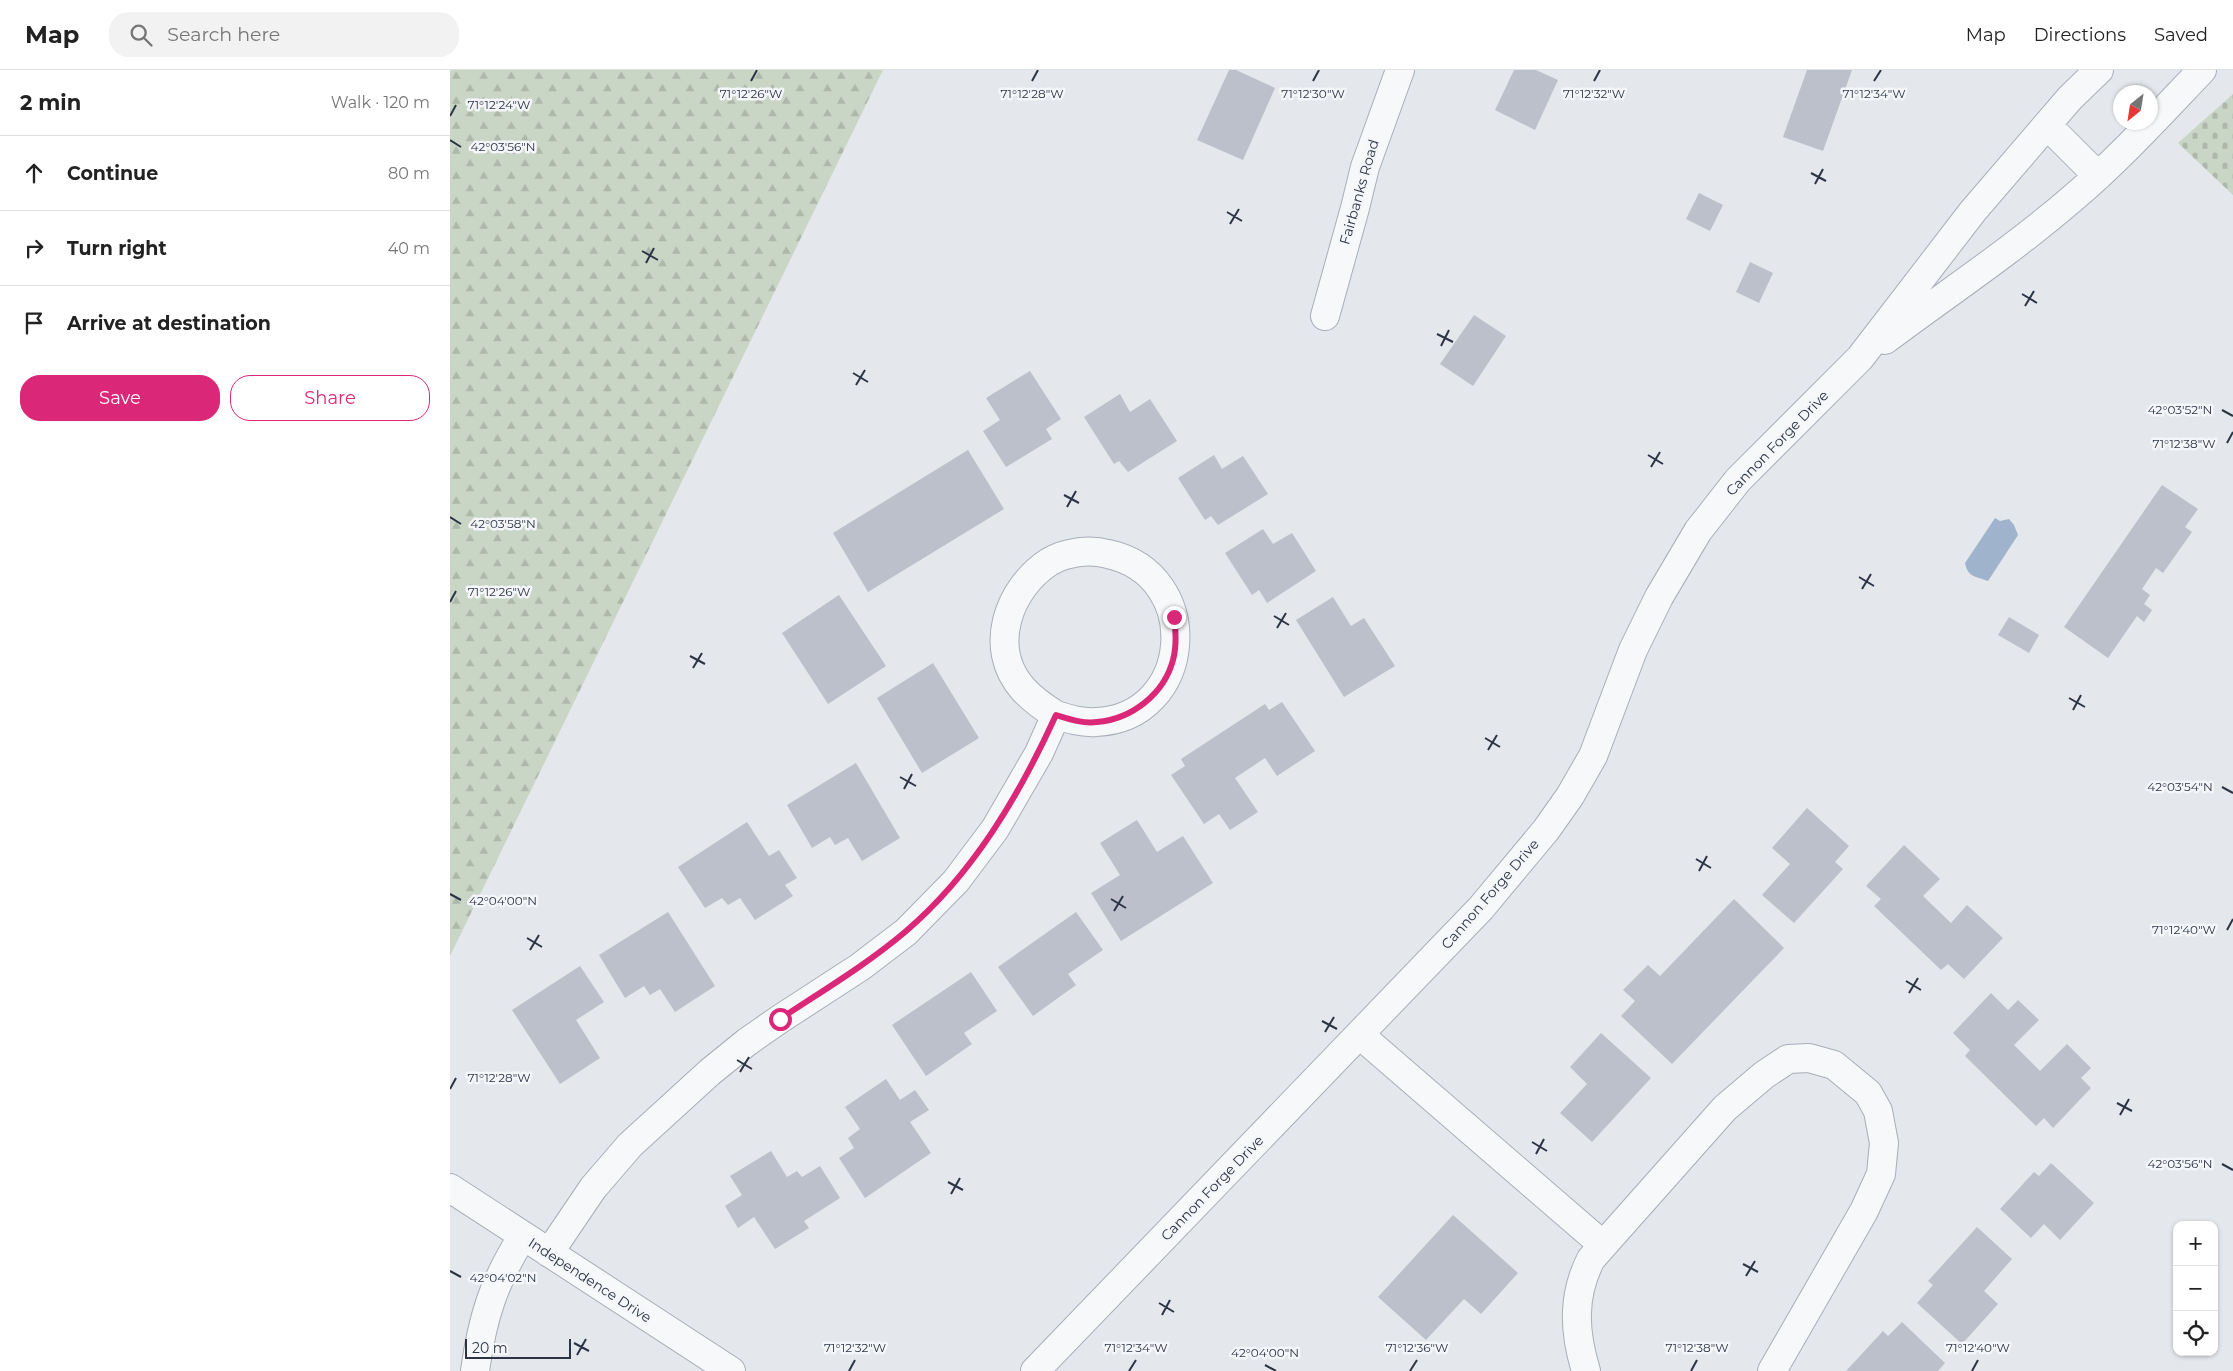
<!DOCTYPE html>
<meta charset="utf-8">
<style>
:root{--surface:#fff;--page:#f2f2f2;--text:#222;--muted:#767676;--line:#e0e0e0;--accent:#db2777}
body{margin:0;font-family:Montserrat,sans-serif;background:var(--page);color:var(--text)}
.controls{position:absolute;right:15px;bottom:15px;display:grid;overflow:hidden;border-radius:10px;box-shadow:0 1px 4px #0004}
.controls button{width:45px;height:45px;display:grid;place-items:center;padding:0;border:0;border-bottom:1px solid var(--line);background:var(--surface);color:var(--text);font:25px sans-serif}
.compass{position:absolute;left:1663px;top:15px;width:45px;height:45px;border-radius:50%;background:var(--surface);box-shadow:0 1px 4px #0004;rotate:210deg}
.scale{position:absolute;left:15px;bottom:12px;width:106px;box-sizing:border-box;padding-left:5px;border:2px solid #2b3445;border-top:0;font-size:14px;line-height:18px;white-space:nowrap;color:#2b3445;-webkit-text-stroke:4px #f4f6f9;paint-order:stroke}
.stop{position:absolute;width:15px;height:15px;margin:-11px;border:4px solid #db2777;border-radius:50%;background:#fff}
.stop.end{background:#db2777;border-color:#fff;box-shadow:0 1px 5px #0008}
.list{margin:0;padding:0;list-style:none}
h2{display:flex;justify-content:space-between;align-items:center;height:65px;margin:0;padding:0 20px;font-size:21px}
h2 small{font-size:16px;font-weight:400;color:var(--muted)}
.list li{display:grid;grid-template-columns:32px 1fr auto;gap:15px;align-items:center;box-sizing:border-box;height:75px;padding:0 20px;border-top:1px solid var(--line)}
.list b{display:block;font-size:19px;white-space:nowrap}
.list em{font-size:16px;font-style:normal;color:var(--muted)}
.actions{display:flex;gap:10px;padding:15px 20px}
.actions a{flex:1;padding:11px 0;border:1px solid var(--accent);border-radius:20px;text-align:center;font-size:18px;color:var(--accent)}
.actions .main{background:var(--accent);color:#fff}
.icon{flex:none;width:28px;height:28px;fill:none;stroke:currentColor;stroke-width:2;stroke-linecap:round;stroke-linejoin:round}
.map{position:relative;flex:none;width:1783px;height:1301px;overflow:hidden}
header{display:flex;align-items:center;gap:30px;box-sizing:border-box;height:70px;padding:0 25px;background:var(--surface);border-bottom:1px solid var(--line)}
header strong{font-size:24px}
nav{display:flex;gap:28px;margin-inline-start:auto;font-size:18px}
.search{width:350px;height:45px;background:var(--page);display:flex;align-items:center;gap:12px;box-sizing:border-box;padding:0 18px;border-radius:20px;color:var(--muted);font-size:19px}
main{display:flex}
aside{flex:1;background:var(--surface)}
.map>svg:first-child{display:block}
.forest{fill:url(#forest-firs)}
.cemetery{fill:url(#cemetery-stones)}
.water{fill:#9fb4cc}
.building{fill:#bbc0ca}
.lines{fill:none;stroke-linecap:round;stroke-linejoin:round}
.street-casing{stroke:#a9aeb7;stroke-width:30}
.street{stroke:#f7f8fa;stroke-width:28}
.route{stroke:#db2777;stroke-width:6}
.ticks{fill:none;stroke:#2b3445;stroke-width:2}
.labels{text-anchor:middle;stroke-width:5;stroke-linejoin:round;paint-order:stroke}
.street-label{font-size:14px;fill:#2b3445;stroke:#f4f6f9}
.ticks-label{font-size:12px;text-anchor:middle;fill:#2b3445;stroke:#f4f6f9;stroke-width:5;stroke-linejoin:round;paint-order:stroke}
</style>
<header>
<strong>Map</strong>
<div class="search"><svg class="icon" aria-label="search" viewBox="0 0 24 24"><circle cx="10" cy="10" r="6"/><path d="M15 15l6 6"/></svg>Search here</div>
<nav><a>Map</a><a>Directions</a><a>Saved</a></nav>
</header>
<main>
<aside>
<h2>2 min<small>Walk · 120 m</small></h2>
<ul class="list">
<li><svg class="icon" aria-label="ahead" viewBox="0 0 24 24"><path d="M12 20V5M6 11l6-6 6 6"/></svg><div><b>Continue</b></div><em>80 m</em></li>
<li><svg class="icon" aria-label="right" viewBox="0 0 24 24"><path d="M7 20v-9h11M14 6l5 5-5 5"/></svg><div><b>Turn right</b></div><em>40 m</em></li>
<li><svg class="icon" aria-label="arrive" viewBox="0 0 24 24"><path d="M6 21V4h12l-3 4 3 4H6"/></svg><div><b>Arrive at destination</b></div></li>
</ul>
<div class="actions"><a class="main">Save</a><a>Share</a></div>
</aside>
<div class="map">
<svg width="1783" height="1301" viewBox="0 0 1783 1301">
<defs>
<pattern id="forest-firs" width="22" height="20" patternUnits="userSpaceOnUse" patternTransform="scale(1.25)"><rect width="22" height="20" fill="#c9d6c5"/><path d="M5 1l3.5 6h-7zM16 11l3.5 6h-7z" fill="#adb8ab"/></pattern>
<pattern id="cemetery-stones" width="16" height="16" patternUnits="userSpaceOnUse" patternTransform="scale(1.25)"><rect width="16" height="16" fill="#c9d6c5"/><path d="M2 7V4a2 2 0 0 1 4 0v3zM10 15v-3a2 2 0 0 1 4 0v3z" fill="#adb8ab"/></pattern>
</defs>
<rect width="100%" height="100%" fill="#e4e7ec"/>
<path class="forest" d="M0 0H433L0 886Z"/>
<path class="cemetery" d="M1783 24V125L1728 73Z"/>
<path class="water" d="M1545 448 1550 451 1559 449 1564 455 1568 465 1538 511C1526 506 1518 508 1515 493Z"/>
<path class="building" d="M779 0H786L825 18 793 90 747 70Z
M1064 0H1086L1108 10 1085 60 1045 40Z
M1357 0H1402L1373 81 1333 67Z
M1249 123 1273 135 1260 161 1236 149Z
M1300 192 1323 203 1309 233 1286 222Z
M1024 245 1056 266 1023 316 990 294Z
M580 301 611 349 596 359 602 369 556 397 533 361 550 350 536 328Z
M670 324 680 342 700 329 727 371 678 402 669 391 664 394 634 347Z
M518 380 554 439 418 522 383 463Z
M764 385 772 399 793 386 818 424 768 455 761 446 755 450 728 408Z
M1712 415 1748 439 1735 457 1742 462 1713 503 1706 498 1692 519 1700 525 1694 534 1702 540 1694 552 1687 546 1658 588 1614 557Z
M813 459 823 474 842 463 866 501 817 533 809 520 802 525 775 483Z
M389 525 436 596 378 634 332 563Z
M883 527 901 556 914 548 945 596 894 627 846 550Z
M1559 547 1589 565 1579 583 1548 565Z
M483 593 529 668 472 703 427 628Z
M832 632 865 681 827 706 815 688 785 708 808 742 780 760 769 744 754 754 721 705 735 696 731 689 815 634 819 640Z
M406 693 450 768 412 791 398 768 385 775 380 767 362 778 337 735Z
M1357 738 1399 776 1385 792 1393 799 1344 853 1312 825 1340 794 1322 778Z
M687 750 707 782 733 766 763 813 671 871 641 823 670 805 650 773Z
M297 752 319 786 329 780 347 808 335 815 343 826 305 850 290 828 278 835 272 828 255 838 228 797Z
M1454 775 1490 809 1473 826 1501 853 1517 835 1553 868 1514 909 1498 894 1491 900 1424 836 1431 829 1416 816Z
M1284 829 1334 878 1222 994 1171 946 1185 931 1173 920 1198 895 1210 906Z
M218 842 265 916 225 942 210 919 200 925 194 916 175 928 149 885Z
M626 842 653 880 618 904 626 915 583 946 548 897Z
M130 896 154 932 126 950 150 988 110 1014 62 940Z
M521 902 547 941 514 963 522 974 476 1006 442 955Z
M1541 923 1558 940 1568 930 1589 950 1564 975 1590 1001 1617 974 1641 998 1631 1008 1641 1018 1603 1058 1594 1048 1586 1056 1515 986 1520 980 1503 963Z
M1151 963 1201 1008 1142 1072 1110 1043 1137 1014 1120 997Z
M436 1009 450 1030 465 1020 479 1040 460 1052 481 1083 415 1128 389 1088 404 1078 398 1068 410 1059 395 1037Z
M321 1081 337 1107 347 1101 352 1107 370 1096 390 1128 354 1151 359 1158 325 1179 304 1147 288 1158 275 1136 292 1125 280 1106Z
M1601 1093 1644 1133 1610 1170 1594 1154 1581 1168 1550 1139 1584 1102 1589 1106Z
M1003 1145 1068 1203 1031 1244 1014 1229 976 1270 928 1227Z
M1527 1157 1562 1189 1534 1221 1548 1234 1512 1274 1467 1233 1483 1215 1478 1211Z
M1452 1252 1495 1293 1488 1301H1396L1433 1261 1438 1266Z"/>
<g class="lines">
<g class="street-casing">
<path id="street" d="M1597 55 1648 106
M875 246 905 138 915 97 950 0
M1435 270C1498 223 1564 179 1623 128 1669 89 1710 44 1752 0
M910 965 1153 1175
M0 1118 281 1301
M99 1183 143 1118 180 1075 260 1002 297 972 330 949 410 897 456 862 506 811 545 759 589 683 606 645C619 649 632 653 646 652 744 648 755 505 658 484 639 479 616 482 599 492 558 519 537 578 573 619 583 630 593 637 606 645
M25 1301C32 1249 44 1210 73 1166
M585 1301 1031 838 1096 760 1120 726 1143 686 1183 580 1209 527 1248 461 1288 410 1410 288 1523 141 1620 28 1649 0
M1136 1301C1124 1262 1122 1226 1141 1189L1275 1038 1314 1005 1338 989 1359 988 1384 995 1418 1023 1428 1041 1434 1073 1431 1104 1414 1141 1322 1301"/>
</g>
<use href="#street" class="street"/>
</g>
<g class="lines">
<path class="route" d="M330 949C372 921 416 895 455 862 523 804 569 726 606 645 619 649 633 654 647 652 682 649 714 624 723 590 727 575 726 561 724 547"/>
</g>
<path class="ticks" d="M301 11 307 0M582 11 588 0M863 11 869 0M1144 11 1150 0M1424 11 1431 0M0 46 6 35M0 70 11 77M1361 103 1376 111M1365 114 1373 99M777 142 792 151M780 154 789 139M192 181 208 190M196 193 204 178M1572 224 1587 233M1575 236 1584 221M987 264 1003 272M991 276 999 260M403 303 418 312M406 315 415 300M1772 340 1783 346M1777 373 1783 362M1198 385 1213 394M1201 397 1210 382M614 425 629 433M617 437 626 421M0 447 11 454M1409 507 1424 516M1412 519 1421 504M0 532 6 521M824 546 839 555M827 558 836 543M240 586 255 594M243 598 252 583M1619 628 1635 637M1623 640 1631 625M1035 668 1050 677M1038 680 1047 665M450 707 466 716M1772 717 1783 723M454 719 462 704M1246 789 1261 798M1249 801 1257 786M0 824 11 830M661 829 676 838M664 841 673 826M1777 860 1783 849M77 868 92 877M80 880 89 865M1456 911 1471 920M1459 923 1468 908M872 951 887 959M875 962 884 947M287 990 302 999M290 1002 299 987M0 1019 6 1008M1667 1033 1682 1041M1670 1045 1679 1029M1082 1072 1097 1081M1086 1084 1094 1069M1772 1094 1783 1100M498 1112 513 1120M501 1124 510 1108M1293 1194 1308 1202M0 1201 11 1207M1296 1206 1305 1191M709 1233 724 1242M712 1245 720 1230M124 1273 139 1281M127 1285 136 1269M815 1295 826 1301M399 1301 405 1290M679 1301 686 1290M960 1301 967 1290M1241 1301 1247 1290M1522 1301 1528 1290"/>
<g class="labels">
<g class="street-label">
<text transform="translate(909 122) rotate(-74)" y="5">Fairbanks Road</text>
<text transform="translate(1327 373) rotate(-46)" y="5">Cannon Forge Drive</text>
<text transform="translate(1040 824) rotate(-49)" y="5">Cannon Forge Drive</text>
<text transform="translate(762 1118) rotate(-46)" y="5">Cannon Forge Drive</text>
<text transform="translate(140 1210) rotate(33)" y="5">Independence Drive</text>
</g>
</g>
<g class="ticks-label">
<text x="301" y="28">71°12'26"W</text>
<text x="582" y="28">71°12'28"W</text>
<text x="863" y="28">71°12'30"W</text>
<text x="1144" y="28">71°12'32"W</text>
<text x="1424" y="28">71°12'34"W</text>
<text x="49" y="39">71°12'24"W</text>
<text x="53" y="81">42°03'56"N</text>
<text x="1730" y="344">42°03'52"N</text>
<text x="1734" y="378">71°12'38"W</text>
<text x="53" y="458">42°03'58"N</text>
<text x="49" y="526">71°12'26"W</text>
<text x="1730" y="721">42°03'54"N</text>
<text x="53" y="835">42°04'00"N</text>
<text x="1734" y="864">71°12'40"W</text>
<text x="49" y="1012">71°12'28"W</text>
<text x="1730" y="1098">42°03'56"N</text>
<text x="53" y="1212">42°04'02"N</text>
<text x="405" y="1282">71°12'32"W</text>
<text x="686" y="1282">71°12'34"W</text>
<text x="967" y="1282">71°12'36"W</text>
<text x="1247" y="1282">71°12'38"W</text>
<text x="1528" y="1282">71°12'40"W</text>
<text x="815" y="1287">42°04'00"N</text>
</g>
</svg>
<div class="controls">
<button>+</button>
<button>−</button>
<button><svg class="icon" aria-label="locate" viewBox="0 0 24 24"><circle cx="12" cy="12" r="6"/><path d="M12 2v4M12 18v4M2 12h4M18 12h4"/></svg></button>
</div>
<svg class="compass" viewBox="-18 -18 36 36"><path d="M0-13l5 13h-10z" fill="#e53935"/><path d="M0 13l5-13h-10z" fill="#767676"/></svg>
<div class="scale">20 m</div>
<div class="stop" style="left:330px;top:949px"></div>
<div class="stop end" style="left:724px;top:547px"></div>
</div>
</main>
